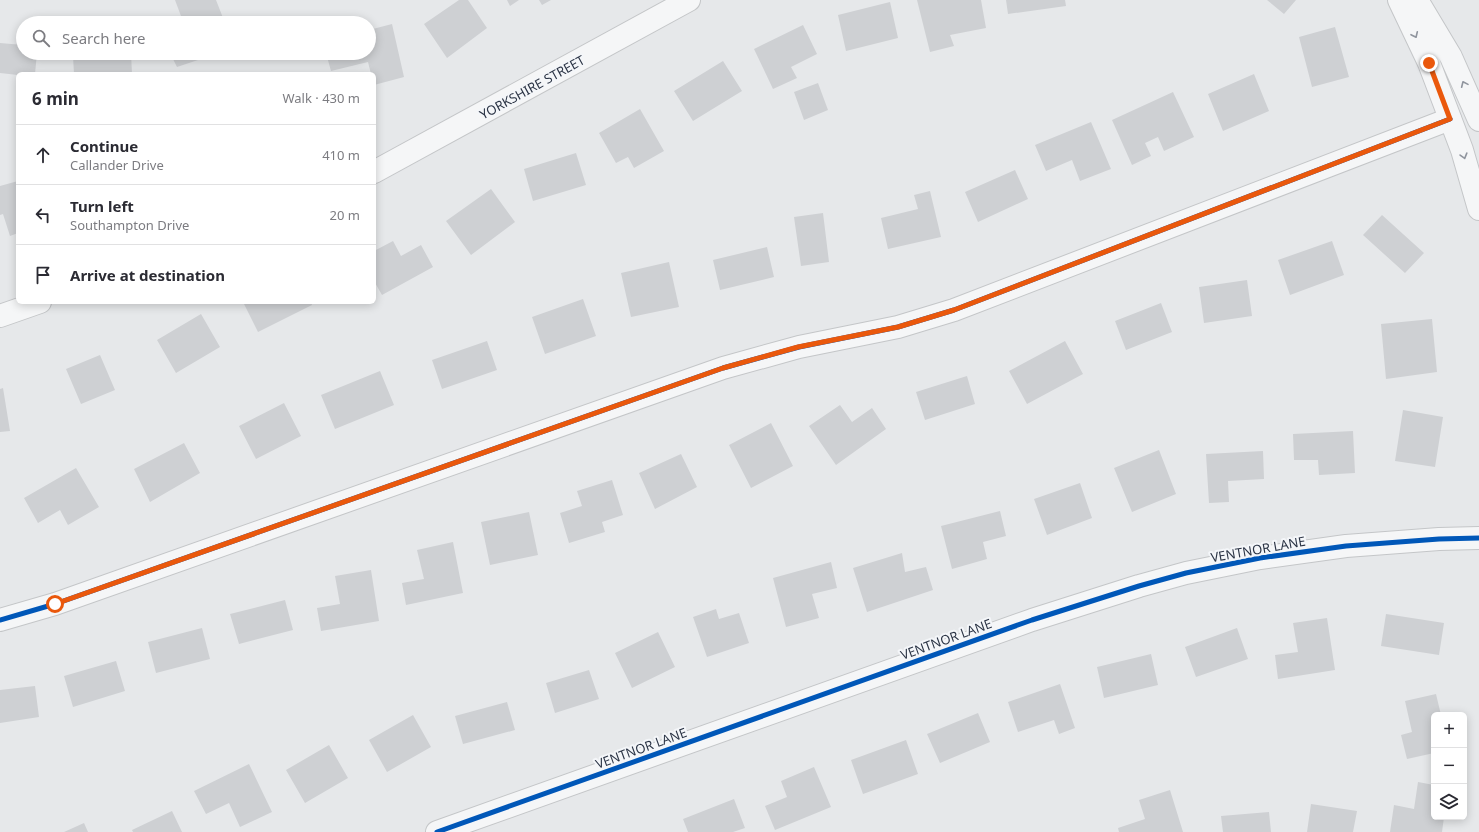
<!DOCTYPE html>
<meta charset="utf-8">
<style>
:root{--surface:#fff;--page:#f2f2f3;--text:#2b2b33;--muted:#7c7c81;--line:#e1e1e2}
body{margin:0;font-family:"Noto Sans",sans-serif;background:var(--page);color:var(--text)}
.controls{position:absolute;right:12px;bottom:12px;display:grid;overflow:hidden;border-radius:6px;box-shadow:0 2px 10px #0003}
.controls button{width:36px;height:36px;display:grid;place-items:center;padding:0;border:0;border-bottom:1px solid var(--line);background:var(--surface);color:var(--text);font:20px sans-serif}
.stop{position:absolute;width:12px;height:12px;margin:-9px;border:3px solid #ea580c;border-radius:50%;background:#fff}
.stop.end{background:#ea580c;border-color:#fff;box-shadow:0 1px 4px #0008}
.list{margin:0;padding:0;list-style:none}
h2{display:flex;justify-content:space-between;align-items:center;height:52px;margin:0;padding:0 16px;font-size:17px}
h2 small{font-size:13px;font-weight:400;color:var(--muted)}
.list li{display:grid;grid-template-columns:26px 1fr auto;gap:12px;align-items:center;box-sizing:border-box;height:60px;padding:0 16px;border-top:1px solid var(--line)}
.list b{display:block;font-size:15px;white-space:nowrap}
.list p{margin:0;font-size:13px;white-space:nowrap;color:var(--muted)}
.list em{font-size:13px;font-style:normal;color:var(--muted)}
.icon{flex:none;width:22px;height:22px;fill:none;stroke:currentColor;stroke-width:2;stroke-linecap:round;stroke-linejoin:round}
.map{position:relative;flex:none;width:1479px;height:832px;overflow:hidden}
.search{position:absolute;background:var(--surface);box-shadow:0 2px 10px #0003;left:16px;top:16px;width:360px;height:44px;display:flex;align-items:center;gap:10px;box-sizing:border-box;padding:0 14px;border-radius:22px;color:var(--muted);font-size:15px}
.panel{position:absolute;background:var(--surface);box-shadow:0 2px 10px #0003;left:16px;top:72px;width:360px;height:232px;border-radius:6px}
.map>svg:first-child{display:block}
.building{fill:#ced0d3}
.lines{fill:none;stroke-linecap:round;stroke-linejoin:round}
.minor-casing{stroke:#c4c6c8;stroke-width:24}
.tertiary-casing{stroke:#c4c6c8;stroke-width:24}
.minor{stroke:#f5f6f7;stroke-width:22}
.tertiary{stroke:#f5f6f7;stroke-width:22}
.cycleway-casing{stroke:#f4f6f9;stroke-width:8}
.cycleway{stroke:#0057b8;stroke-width:5}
.oneway{stroke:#90959e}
.route{stroke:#ea580c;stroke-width:5}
.labels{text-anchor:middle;stroke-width:4;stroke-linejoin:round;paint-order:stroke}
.street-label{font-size:13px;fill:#2b3445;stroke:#f4f6f9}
</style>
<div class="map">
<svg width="1479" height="832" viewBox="0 0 1479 832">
<rect width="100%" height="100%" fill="#e6e8ea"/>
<path class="building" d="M175 0H216L225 23H161L181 16Z
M459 0H468L487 28 447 58 424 24Z
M507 0H519L510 6Z
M539 0H551L542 5Z
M917 0H981L986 28 950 35 954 46 930 52Z
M1006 0H1065L1066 6 1008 14Z
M1267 0H1296L1284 14Z
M890 2 898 38 846 51 838 15Z
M392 24 404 77 374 85V74H371L368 62 331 71 326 53H369V30Z
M803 25 817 54 791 67 797 78 773 89 754 49Z
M1335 27 1349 77 1312 87 1299 37Z
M0 43 23 45V53H37L35 74 18 75 0 73Z
M94 53H131L132 74H74L73 56 94 55Z
M170 53H202L204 58 177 67Z
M723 61 742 91 693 121 674 91Z
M1254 74 1269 111 1223 131 1208 94Z
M818 83 828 110 804 120 794 92Z
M1173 92 1194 137 1164 151 1158 137 1145 143 1151 156 1132 165 1112 120Z
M640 109 664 151 634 168 628 157 616 163 599 133Z
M1091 122 1111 169 1080 181 1072 160 1046 171 1035 145Z
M576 153 586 185 533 201 524 169Z
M1015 170 1028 199 978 222 965 192Z
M18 181V233L10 236 3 214 0 215V186Z
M491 189 515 222 471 255 446 221Z
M930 191 941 237 888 249 881 218 918 209 914 195Z
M823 213 829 262 801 266 794 217Z
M1382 215 1424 253 1405 273 1363 235Z
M393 241 401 256 421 245 433 267 382 295 374 281V251Z
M1332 241 1344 275 1290 295 1278 260Z
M767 247 774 277 720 290 713 260Z
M669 262 679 307 631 317 621 273Z
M1247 280 1252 316 1204 323 1199 287Z
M583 299 596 336 545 354 532 317Z
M249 302H311L312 305 258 332 244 304Z
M1161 303 1172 332 1126 350 1115 321Z
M201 314 220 347 176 373 157 340Z
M1432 319 1437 372 1386 379 1381 324Z
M487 341 497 370 442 389 432 360Z
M1065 341 1083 374 1027 404 1009 371Z
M100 355 115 390 81 404 66 369Z
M380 371 394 405 335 429 321 395Z
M967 376 975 404 925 420 916 392Z
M3 388 10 431 0 432V389Z
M284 403 301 436 256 459 239 426Z
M840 405 852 422 872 408 886 429 836 465 809 426Z
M1403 410 1443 417 1435 467 1395 461Z
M771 423 793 466 751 488 729 445Z
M1353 431 1355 473 1319 475 1318 460H1294L1293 434Z
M184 443 200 473 150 502 134 469Z
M1159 450 1176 494 1132 512 1114 468Z
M1263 451 1264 479 1228 481 1229 502 1209 503 1206 454Z
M681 454 697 487 655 509 639 473Z
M76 468 99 507 68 525 60 510 38 523 24 498Z
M612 480 623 515 602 522 605 532 569 543 560 513 582 506 577 491Z
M1080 483 1092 518 1047 535 1034 499Z
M1000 511 1006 536 983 542 987 559 952 569 941 526Z
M529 512 538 555 490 565 481 522Z
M453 542 463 593 406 605 402 583 424 579 417 550Z
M902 553 905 572 926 567 933 590 867 612 853 568Z
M831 562 837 588 812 594 819 618 786 627 773 578Z
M371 570 379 621 321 631 317 608 340 604 335 576Z
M285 600 293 630 239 644 230 614Z
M716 609 719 619 739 613 749 643 707 657 693 617Z
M1386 614 1444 623 1439 655 1381 646Z
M1327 618 1335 670 1278 679 1275 655 1298 652 1293 623Z
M202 628 210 659 156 673 148 642Z
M1237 628 1248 659 1196 677 1185 647Z
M658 632 675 667 632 688 615 653Z
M1151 654 1158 685 1104 698 1097 667Z
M116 661 125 691 73 707 64 676Z
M589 670 599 699 555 713 546 683Z
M1060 684 1075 728 1059 734 1054 720 1018 732 1008 702Z
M35 686 39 717 0 723V690Z
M1436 694 1441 715H1434V753L1407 759 1401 735 1412 732 1405 701Z
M507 702 515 730 463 744 455 716Z
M978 713 990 742 940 763 927 734Z
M413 715 431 747 387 772 369 740Z
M906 740 918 774 863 794 851 760Z
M329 745 348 778 305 803 286 770Z
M249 764 272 812 240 827 229 803 206 814 194 791Z
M814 767 831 807 775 830 765 806 787 797 781 781Z
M1418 782 1434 785V817H1444L1442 832H1390L1394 805 1414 809Z
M1170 790 1183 832H1119L1118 828 1145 819 1139 800Z
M734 799 745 828 733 832H688L683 819Z
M1311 804 1357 811 1353 832H1307Z
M172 811 182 832H133L132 830Z
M1269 812 1271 832H1223L1221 816Z
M84 823 88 832H64Z"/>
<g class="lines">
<g class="minor-casing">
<path id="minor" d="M374 172 689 0
M0 316 40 302
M0 620 55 604 723 368 799 347 898 327 954 310 1450 119
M437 832 1032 620 1139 586 1186 573 1260 558 1346 546 1439 539 1479 538"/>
</g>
<g class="tertiary-casing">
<path id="tertiary" d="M1399 0 1429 63 1462 150 1479 209
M1417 0 1451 57 1479 120"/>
</g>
<use href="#minor" class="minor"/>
<use href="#tertiary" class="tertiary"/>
<g class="cycleway-casing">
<path id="cycleway" d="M0 620 55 604 723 368 799 347 898 327 954 310 1450 119
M437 832 1032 620 1139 586 1186 573 1260 558 1346 546 1439 539 1479 538"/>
</g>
<use href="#cycleway" class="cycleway"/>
</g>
<defs><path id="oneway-chevron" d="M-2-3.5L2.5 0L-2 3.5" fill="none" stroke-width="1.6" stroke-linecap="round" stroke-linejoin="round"/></defs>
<g class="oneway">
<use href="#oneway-chevron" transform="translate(1415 35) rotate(65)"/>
<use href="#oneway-chevron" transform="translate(1464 84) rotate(-114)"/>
<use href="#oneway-chevron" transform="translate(1464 156) rotate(74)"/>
</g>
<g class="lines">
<path class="route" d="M55 604 723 368 798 347 898 327 954 310 1450 119 1429 63"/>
</g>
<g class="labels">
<g class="street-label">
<text transform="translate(532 87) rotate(-29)" y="5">YORKSHIRE STREET</text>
<text transform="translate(1258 549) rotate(-10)" y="5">VENTNOR LANE</text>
<text transform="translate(946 639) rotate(-20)" y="5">VENTNOR LANE</text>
<text transform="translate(641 748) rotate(-20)" y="5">VENTNOR LANE</text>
</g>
</g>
</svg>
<div class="controls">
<button>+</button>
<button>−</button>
<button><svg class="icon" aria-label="layers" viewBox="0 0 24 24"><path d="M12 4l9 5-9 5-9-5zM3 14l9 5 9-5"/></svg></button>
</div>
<div class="stop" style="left:55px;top:604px"></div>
<div class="stop end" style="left:1429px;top:63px"></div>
<div class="search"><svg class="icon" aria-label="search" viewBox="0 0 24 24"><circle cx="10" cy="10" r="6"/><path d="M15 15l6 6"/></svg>Search here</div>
<section class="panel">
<h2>6 min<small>Walk · 430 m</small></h2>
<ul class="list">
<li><svg class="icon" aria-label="ahead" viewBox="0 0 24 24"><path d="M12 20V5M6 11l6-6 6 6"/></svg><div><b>Continue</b><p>Callander Drive</p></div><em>410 m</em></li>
<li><svg class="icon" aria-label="left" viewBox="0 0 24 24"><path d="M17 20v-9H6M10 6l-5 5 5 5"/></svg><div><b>Turn left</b><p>Southampton Drive</p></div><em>20 m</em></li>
<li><svg class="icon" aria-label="arrive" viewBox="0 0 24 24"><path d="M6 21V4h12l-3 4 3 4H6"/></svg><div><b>Arrive at destination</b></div></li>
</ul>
</section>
</div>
